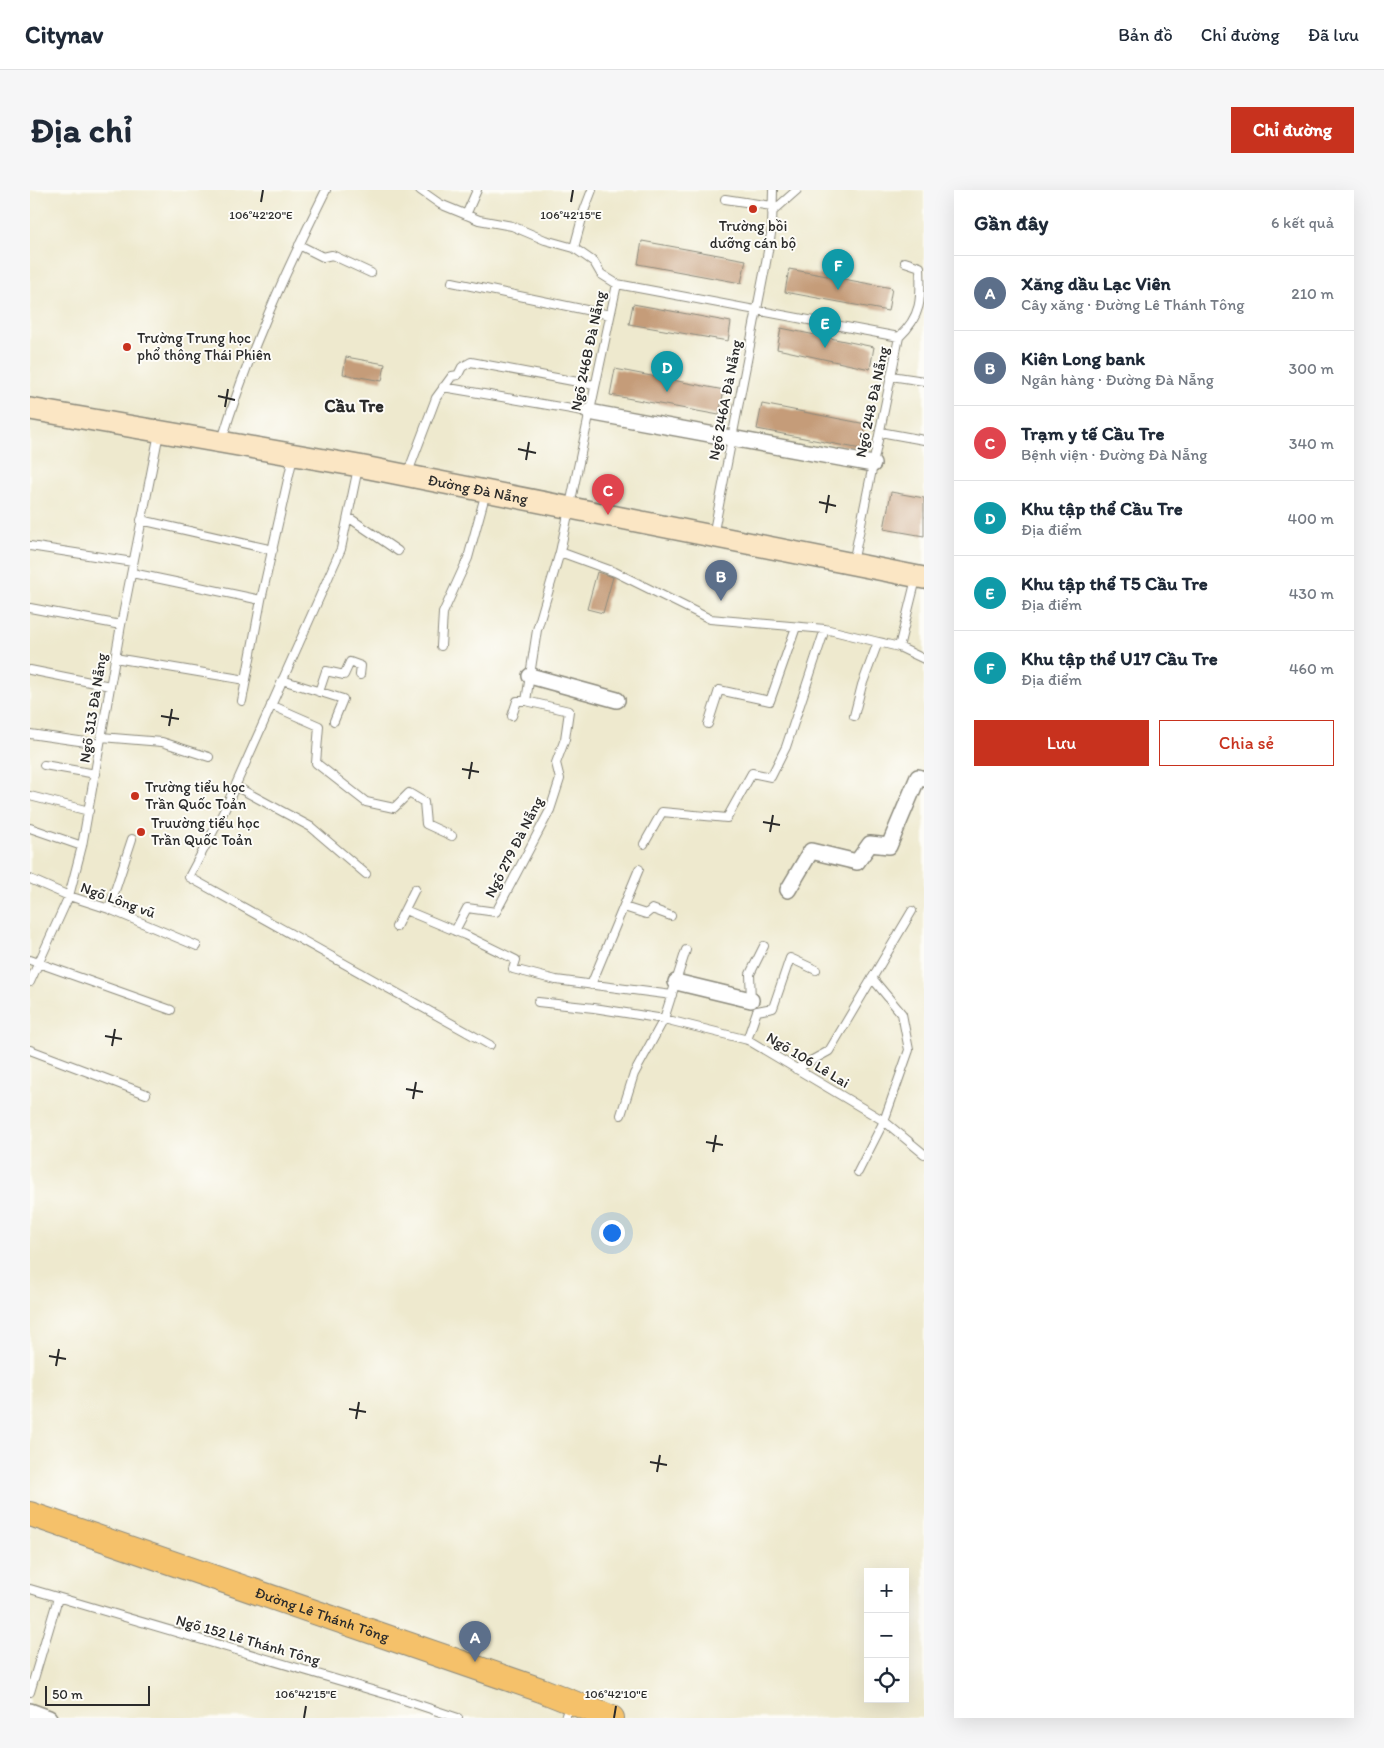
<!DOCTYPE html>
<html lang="vi">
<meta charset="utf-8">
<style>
:root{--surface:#fff;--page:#f6f6f7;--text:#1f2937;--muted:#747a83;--line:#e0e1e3;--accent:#c8321e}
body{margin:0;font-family:Itim,sans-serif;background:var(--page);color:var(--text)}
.controls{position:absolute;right:15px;bottom:15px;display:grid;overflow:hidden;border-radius:0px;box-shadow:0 5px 20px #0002}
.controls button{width:45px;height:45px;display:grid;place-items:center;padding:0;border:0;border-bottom:1px solid var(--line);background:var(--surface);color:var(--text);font:25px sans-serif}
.scale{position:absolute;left:15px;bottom:12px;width:105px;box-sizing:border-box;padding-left:5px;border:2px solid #2b2b2b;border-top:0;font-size:14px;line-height:18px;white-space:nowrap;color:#2b2b2b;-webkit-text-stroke:4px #fdfcf7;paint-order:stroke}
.you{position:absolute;left:581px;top:1042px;width:18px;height:18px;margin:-12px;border:4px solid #fff;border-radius:50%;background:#1a73e8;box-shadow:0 0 0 8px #1a73e833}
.badge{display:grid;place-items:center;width:32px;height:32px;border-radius:50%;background:var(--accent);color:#fff;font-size:16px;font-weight:700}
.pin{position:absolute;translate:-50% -41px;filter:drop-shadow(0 1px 2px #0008)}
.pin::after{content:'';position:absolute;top:26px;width:18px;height:15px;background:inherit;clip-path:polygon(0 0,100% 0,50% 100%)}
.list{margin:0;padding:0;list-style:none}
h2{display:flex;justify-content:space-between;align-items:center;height:65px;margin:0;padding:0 20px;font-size:21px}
h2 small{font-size:16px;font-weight:400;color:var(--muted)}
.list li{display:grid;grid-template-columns:32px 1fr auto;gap:15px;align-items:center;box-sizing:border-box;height:75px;padding:0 20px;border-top:1px solid var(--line)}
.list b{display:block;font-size:19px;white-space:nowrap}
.list p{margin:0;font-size:16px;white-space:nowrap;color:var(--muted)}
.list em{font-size:16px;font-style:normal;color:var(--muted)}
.actions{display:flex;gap:10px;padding:15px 20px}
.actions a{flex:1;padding:11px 0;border:1px solid var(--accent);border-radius:0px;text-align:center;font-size:18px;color:var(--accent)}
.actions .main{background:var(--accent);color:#fff}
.icon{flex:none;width:28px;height:28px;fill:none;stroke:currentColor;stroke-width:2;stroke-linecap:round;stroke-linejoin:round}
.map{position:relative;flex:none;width:894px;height:1528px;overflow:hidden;border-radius:0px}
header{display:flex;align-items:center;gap:30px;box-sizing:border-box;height:70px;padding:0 25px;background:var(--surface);border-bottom:1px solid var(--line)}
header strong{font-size:24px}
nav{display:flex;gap:28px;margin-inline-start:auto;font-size:18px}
.intro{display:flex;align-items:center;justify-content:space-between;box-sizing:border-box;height:120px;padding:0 30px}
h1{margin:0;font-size:35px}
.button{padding:12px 22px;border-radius:0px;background:var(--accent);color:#fff;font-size:18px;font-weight:700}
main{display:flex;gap:30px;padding:0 30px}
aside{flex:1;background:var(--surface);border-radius:0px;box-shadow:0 5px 20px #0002}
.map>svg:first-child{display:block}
.building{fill:#c59c79}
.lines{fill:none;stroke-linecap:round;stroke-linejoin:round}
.service-casing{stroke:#8c8a7c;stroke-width:10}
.minor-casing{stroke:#8c8a7c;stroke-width:18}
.secondary-casing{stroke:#8c8a7c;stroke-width:24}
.primary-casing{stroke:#8c8a7c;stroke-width:26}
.service{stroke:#fff;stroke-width:8}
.minor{stroke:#fff;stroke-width:15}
.secondary{stroke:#fbe6c4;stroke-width:21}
.primary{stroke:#f5c16b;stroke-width:24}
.ticks{fill:none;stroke:#2b2b2b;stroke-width:2}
.poi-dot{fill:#c8321e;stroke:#fdfcf7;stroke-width:2}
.labels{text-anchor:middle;stroke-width:4;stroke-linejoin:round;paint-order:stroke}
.poi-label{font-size:15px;fill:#2b2b2b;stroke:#fdfcf7;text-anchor:start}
.street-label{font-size:15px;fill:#2b2b2b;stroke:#fdfcf7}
.quarter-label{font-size:18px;font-weight:bold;fill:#2b2b2b;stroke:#fdfcf7}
.ticks-label{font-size:12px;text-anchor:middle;fill:#2b2b2b;stroke:#fdfcf7;stroke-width:4;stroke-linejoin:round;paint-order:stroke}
</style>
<header>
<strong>Citynav</strong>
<nav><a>Bản đồ</a><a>Chỉ đường</a><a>Đã lưu</a></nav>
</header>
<div class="intro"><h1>Địa chỉ</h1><a class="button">Chỉ đường</a></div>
<main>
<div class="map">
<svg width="894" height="1528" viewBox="0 0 894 1528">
<rect width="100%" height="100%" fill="#fdfcf7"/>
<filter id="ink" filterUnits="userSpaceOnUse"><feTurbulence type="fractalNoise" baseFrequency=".02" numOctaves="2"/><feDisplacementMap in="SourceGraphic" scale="10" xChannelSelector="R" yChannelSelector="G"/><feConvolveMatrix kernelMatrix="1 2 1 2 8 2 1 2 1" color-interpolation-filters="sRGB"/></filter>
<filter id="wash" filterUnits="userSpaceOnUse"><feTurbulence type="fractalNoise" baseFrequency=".0096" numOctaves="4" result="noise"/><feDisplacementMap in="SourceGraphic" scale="20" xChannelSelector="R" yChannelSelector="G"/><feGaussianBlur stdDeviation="1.12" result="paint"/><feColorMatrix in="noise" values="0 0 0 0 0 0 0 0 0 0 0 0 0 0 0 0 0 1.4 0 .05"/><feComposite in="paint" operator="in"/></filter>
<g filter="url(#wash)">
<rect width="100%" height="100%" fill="#eee9ce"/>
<g id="blocks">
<path class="building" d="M612 51 716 70 711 93 608 74Z
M759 79 862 98 858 121 755 102Z
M603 114 701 132 698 151 599 134Z
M751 138 844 157 840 179 747 159Z
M316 167 355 174 352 191 313 184Z
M585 179 694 200 689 225 580 205Z
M732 214 836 234 831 259 727 239Z
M861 302 894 308V346L854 339Z
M567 382 583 387 573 423 557 419Z"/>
</g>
</g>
<g filter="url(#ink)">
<use href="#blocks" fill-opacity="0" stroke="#8c8a7c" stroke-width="1"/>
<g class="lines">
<g class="service-casing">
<path id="service" d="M390 0 410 14 449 30 482 36 515 50 544 58
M562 0 554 21 544 58 564 72 571 84 587 94 869 147
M695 9 742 16
M742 22 767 0
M436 25 447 0
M269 55 293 67 302 65 341 83
M422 92 580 125
M861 186 894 191
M413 197 559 222
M850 242 894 250
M192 250C218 163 256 81 296 0
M328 278 311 359 195 619 159 687 460 855
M377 285 406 208 422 186 428 185 432 177 441 172 564 195
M318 327 368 361
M111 330 243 360
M683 346 735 78 742 38 743 0
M0 356 103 372
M530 362 585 382 680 429 795 439 869 457 894 469
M823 373 869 147C893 125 891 106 890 77L875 72
M102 383 231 410
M0 418 91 435
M411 456 413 423 438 368 456 302
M869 457 886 389
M85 468 216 490
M0 480 80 496
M252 490 313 509 304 531
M289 502 296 481 314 485 320 472 331 476 330 485
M212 511 231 410 263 267
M241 515 289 536 286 573 336 612 364 618 379 603 394 612 396 634 422 646
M482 526 487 511H496
M824 526 832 495 848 452 853 453
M678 534 689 500 740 511 766 437
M0 544 70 554
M71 547 132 552 179 567
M14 575 66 584
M205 596 281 637 336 684
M0 606 59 621
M0 638 52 656
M614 654 632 622 697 628 722 583 741 587 756 557 795 439
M0 689 39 706 79 719 167 756
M594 717 616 724 622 719 641 726
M79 719 102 649
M375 720 435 745 486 770 483 779 526 790 642 805
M366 737 385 699
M425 741 437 718 466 722 520 620 530 589 526 573 535 549 539 521 496 511 507 440 530 362 587 94
M0 770 141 820
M0 792 39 706 52 656 91 435 129 243
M561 795 609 679
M721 811 720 784 734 756
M508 812 564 818 634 829 718 850 854 931 894 964
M727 821 743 818 760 768 786 780
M717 850 727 821
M0 860 116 904
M766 879 799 861 882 721
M591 925 604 884 634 829 656 760
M828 982 854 931 879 860 872 824 842 788
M0 1399 362 1506 428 1528
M0 1502 28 1408
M535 1528 540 1514"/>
</g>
<g class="minor-casing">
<path id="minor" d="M559 222 843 274
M500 486 587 510
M758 700 781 661 827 672 840 654 859 656 888 587 894 589
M646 792 721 810
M0 1521 19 1528"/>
</g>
<g class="secondary-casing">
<g id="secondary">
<path id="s1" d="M0 219 329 276 894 388"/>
</g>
</g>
<g class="primary-casing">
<g id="primary">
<path id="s2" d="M0 1324 511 1500 582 1528"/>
</g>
</g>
<use href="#service" class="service"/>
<use href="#minor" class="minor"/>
<use href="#secondary" class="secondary"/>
<use href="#primary" class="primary"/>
</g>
</g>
<path class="ticks" d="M231 12 233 0M541 12 543 0M188 206 205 210M195 217 198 199M488 259 506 263M496 270 499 252M789 312 806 316M796 323 799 305M131 526 149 529M139 536 142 519M432 579 449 582M439 589 442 572M733 632 750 635M740 642 743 625M75 846 92 849M82 856 85 839M376 899 393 902M383 909 386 892M676 952 693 955M683 962 686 945M19 1166 36 1169M26 1176 29 1159M319 1219 336 1222M326 1229 329 1212M620 1272 637 1275M627 1282 630 1265M274 1528 276 1516M584 1528 586 1516"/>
<g class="poi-dot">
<circle cx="723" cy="19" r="5"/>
<circle cx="97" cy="157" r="5"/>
<circle cx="105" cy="606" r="5"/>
<circle cx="111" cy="642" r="5"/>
</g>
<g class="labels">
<g class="poi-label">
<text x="723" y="41" text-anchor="middle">Trường bồi<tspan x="723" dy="17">dưỡng cán bộ</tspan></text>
<text x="107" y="153">Trường Trung học<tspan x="107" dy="17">phổ thông Thái Phiên</tspan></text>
<text x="115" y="602">Trường tiểu học<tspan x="115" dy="17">Trần Quốc Toản</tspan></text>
<text x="121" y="638">Truường tiểu học<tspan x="121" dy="17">Trần Quốc Toản</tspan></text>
</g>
<g class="street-label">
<text transform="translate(558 161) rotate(-78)" y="5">Ngõ 246B Đà Nẵng</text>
<text transform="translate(695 210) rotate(-79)" y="5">Ngõ 246A Đà Nẵng</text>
<text transform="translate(842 212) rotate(-78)" y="5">Ngõ 248 Đà Nẵng</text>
<text dy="5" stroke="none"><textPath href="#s1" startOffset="455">Đường Đà Nẵng</textPath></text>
<text transform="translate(63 518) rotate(-81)" y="5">Ngõ 313 Đà Nẵng</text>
<text transform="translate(484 657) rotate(-63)" y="5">Ngõ 279 Đà Nẵng</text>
<text transform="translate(88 710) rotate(20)" y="5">Ngõ Lông vũ</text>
<text transform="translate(778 870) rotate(31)" y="5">Ngõ 106 Lê Lai</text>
<text dy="5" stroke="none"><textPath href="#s2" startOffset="309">Đường Lê Thánh Tông</textPath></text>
<text transform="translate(218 1450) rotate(16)" y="5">Ngõ 152 Lê Thánh Tông</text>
</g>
<g class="quarter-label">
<text x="324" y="222">Cầu Tre</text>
</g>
</g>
<g class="ticks-label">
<text x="541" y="29">106°42'15"E</text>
<text x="231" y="29">106°42'20"E</text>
<text x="276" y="1508">106°42'15"E</text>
<text x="586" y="1508">106°42'10"E</text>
</g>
</svg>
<div class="controls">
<button>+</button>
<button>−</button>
<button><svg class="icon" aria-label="locate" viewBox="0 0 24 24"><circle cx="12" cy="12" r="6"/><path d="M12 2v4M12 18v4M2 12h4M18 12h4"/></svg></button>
</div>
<div class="scale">50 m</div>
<div class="you"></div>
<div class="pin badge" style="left:445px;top:1472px;background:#5c6f8a">A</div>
<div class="pin badge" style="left:691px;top:411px;background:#5c6f8a">B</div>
<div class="pin badge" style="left:578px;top:325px;background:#e0444e">C</div>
<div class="pin badge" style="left:637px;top:202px;background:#0f9aa8">D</div>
<div class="pin badge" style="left:795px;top:158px;background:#0f9aa8">E</div>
<div class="pin badge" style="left:808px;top:100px;background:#0f9aa8">F</div>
</div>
<aside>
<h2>Gần đây<small>6 kết quả</small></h2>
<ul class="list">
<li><span class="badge" style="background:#5c6f8a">A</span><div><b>Xăng dầu Lạc Viên</b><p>Cây xăng · Đường Lê Thánh Tông</p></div><em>210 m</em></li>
<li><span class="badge" style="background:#5c6f8a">B</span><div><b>Kiên Long bank</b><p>Ngân hàng · Đường Đà Nẵng</p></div><em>300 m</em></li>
<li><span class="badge" style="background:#e0444e">C</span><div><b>Trạm y tế Cầu Tre</b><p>Bệnh viện · Đường Đà Nẵng</p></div><em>340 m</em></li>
<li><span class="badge" style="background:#0f9aa8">D</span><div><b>Khu tập thể Cầu Tre</b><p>Địa điểm</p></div><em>400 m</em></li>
<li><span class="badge" style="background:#0f9aa8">E</span><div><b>Khu tập thể T5 Cầu Tre</b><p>Địa điểm</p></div><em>430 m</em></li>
<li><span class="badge" style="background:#0f9aa8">F</span><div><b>Khu tập thể U17 Cầu Tre</b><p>Địa điểm</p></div><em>460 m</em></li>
</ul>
<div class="actions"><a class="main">Lưu</a><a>Chia sẻ</a></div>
</aside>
</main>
